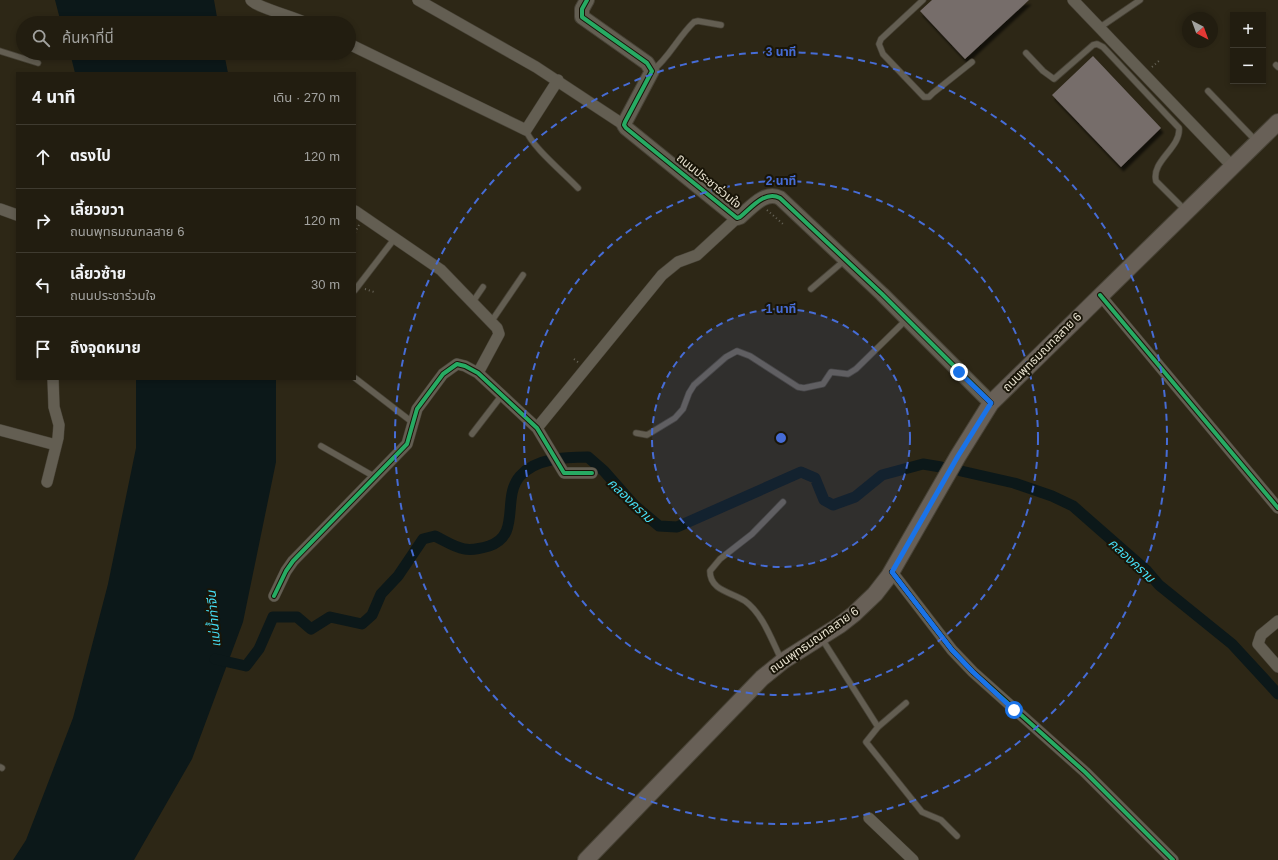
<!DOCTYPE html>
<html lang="th">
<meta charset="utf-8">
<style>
:root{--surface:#221d10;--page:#2e2a1e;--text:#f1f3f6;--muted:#a2a29f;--line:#3f3b30}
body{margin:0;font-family:Arial,"Noto Sans Thai",sans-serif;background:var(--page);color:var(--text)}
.controls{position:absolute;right:12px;top:12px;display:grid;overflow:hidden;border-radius:0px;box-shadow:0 2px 6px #0003}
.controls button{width:36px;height:36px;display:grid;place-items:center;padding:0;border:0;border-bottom:1px solid var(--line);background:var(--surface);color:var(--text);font:20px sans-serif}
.compass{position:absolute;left:1182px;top:12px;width:36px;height:36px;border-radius:50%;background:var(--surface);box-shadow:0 2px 6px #0003;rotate:139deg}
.stop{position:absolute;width:12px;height:12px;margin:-9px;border:3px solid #1a73e8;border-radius:50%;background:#fff}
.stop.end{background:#1a73e8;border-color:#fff;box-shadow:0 1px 4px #0008}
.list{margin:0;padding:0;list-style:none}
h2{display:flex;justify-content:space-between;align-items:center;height:52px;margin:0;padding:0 16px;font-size:17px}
h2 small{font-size:13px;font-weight:400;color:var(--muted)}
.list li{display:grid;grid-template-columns:26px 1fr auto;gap:12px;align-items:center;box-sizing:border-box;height:64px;padding:0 16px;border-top:1px solid var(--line)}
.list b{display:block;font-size:15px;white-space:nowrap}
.list p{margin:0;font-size:13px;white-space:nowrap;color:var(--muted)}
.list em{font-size:13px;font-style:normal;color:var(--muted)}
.icon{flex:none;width:22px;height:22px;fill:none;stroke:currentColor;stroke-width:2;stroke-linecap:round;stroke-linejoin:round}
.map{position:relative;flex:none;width:1278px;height:860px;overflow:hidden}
.search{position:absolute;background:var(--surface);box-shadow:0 2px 6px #0003;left:16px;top:16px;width:340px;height:44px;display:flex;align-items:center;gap:10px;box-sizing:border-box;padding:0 14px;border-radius:22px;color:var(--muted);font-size:15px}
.panel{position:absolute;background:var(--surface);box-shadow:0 2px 6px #0003;left:16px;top:72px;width:340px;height:308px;border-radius:0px}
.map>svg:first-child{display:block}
.water{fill:#0c1819}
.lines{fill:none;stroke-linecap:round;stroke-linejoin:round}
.canal{stroke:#0c1819;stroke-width:11}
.building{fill:#766d6b;filter:url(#shadow)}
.service-casing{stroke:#474236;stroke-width:7}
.minor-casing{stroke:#474236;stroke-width:12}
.tertiary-casing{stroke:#474236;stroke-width:16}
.secondary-casing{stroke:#474236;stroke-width:18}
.path{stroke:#68655a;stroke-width:2;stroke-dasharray:1 3;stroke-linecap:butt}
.service{stroke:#635e52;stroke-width:5.5}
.minor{stroke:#635e52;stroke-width:11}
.tertiary{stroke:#635e52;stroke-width:14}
.secondary{stroke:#686057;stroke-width:16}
.cycleway-casing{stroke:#191508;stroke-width:6}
.cycleway{stroke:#26ab63;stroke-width:4}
.route{stroke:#1a73e8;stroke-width:5}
.ring{fill:none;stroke:#466cd6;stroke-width:2;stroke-dasharray:7 5}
.labels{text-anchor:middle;stroke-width:4;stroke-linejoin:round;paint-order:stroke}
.street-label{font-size:12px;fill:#e8e2d0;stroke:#191508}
.water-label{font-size:13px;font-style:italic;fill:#46def5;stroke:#191508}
.centre{fill:#466cd6;stroke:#191508;stroke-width:2}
.ring-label{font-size:12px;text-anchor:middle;font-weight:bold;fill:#466cd6;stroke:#191508;stroke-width:4;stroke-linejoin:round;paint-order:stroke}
</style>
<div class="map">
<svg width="1278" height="860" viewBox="0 0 1278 860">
<defs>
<filter id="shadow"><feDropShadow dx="2.5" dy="4.5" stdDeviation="1" flood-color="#0009"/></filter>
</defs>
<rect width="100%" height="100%" fill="#2d2716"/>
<path class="water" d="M55 0H214L218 23H61Z
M70 53H224L228 73H75Z
M136 379H276V462L243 622 192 759 134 860H13L26 840 73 718 108 584 136 448Z"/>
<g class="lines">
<path class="canal" d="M961 471 1014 483 1052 496 1073 506 1147 571 1159 585 1232 644 1278 694
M215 659 246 666 259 649 273 617H297L311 629 330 617 362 624 372 615 381 594 398 576 423 539 435 536C457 547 463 554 489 546 522 535 501 498 520 476 536 458 566 457 588 457L604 471 634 505 659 526 677 527 801 472 815 478 824 500 833 505 855 497 882 475 923 464 941 467"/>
</g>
<path class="building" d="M932 0H1029L965 59 920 11Z
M1093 56 1161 128 1121 167 1052 95Z"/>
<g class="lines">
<g class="service-casing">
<path id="service" d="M923 0 881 39 879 44 883 54 924 97H929L933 93 972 62
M1099 28 1140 0
M0 51 38 63
M1026 53 1043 71 1054 79 1093 45 1097 44 1103 47 1179 128C1181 148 1151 161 1156 181L1186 211
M1276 65 1278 67
M652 71C669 58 678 37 694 22L698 21 721 25
M1208 91 1257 142
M526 130C531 146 565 174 578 188
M811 289 845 260
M355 290 395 238
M472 303 483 287
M491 322 523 275
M355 378 412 422
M636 433 647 435 675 418 683 409 689 393 694 385 726 357 737 351 750 356 798 387 804 388 823 384 831 372 848 374 856 369 906 320
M472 434 502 395
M321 446 375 477
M822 639 878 727
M782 661C772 641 763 614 745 601 732 592 710 591 710 571L720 559 752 534 783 502
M906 703 878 727 866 742 922 812 941 820 957 836
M0 767 2 768"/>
</g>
<g class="minor-casing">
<path id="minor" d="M251 0C256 7 294 17 306 23
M418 0 536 67 624 125
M1073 0 1232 166
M349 44 526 130 558 80
M0 209 17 215
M355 211 441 270 497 328 499 334 478 373
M1100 295 1278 508
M537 428 662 275 678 262 697 255 737 218
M0 430 56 445
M47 482 58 438 59 425 54 407 53 379
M892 572 952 650 973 672 1085 772 1173 860
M274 596 286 571 293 561 407 444 417 409 443 374 457 364 465 366 478 373 537 428 564 473H592
M1278 621 1261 635 1258 644 1278 667
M869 818 913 860"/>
</g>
<g class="tertiary-casing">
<path id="tertiary" d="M587 0 582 9V17L647 63 652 71 625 122 624 125 626 128 737 218 740 217C751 208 765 190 780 198L882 294 991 403"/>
</g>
<g class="secondary-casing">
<path id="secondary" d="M586 860 762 678 783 661 840 625 854 614 875 594 889 576 958 456 991 403 1278 122"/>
</g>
<path class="path" d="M1152 67 1160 60
M767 210 783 224
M355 233 359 225
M365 289 374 292
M574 359 579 363"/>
<use href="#service" class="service"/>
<use href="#minor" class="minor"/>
<use href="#tertiary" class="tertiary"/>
<use href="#secondary" class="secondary"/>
<g class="cycleway-casing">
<path id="cycleway" d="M587 0 582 9V17L647 63 652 71 625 122 624 125 626 128 737 218 740 217C751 208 765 190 780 198L882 294 991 403
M1100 295 1278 508
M892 572 952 650 973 672 1085 772 1173 860
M274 596 286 571 293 561 407 444 417 409 443 374 457 364 465 366 478 373 537 428 564 473H592"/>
</g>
<use href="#cycleway" class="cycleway"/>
</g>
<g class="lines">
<path class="route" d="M959 372 991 403 958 456 892 572 952 650 973 672 1014 710"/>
</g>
<circle cx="781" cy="438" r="129" fill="#466cd6" fill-opacity=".12"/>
<g class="ring">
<circle cx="781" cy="438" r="129"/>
<circle cx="781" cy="438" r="257"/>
<circle cx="781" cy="438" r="386"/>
</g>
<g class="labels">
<g class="street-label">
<text transform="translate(709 181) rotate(39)" y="4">ถนนประชาร่วมใจ</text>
<text transform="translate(1042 352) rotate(-45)" y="4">ถนนพุทธมณฑลสาย 6</text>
<text transform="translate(814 640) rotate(-35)" y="4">ถนนพุทธมณฑลสาย 6</text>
</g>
<g class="water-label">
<text transform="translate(631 500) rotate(44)" y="5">คลองคราม</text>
<text transform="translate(1132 560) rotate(43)" y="5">คลองคราม</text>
<text transform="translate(213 619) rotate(-95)" y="5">แม่น้ำท่าจีน</text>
</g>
</g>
<circle cx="781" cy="438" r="6" class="centre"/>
<g class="ring-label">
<text x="781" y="56">3 นาที</text>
<text x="781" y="185">2 นาที</text>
<text x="781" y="313">1 นาที</text>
</g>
</svg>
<div class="controls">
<button>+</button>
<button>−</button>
</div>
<svg class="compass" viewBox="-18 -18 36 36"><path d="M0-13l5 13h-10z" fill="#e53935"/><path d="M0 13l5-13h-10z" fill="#a2a29f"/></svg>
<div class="stop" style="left:1014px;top:710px"></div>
<div class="stop end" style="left:959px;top:372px"></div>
<div class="search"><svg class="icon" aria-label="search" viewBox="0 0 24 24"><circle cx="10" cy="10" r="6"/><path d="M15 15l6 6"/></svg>ค้นหาที่นี่</div>
<section class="panel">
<h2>4 นาที<small>เดิน · 270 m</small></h2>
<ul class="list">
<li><svg class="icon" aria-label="ahead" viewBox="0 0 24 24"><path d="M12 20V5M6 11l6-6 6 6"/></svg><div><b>ตรงไป</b></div><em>120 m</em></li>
<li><svg class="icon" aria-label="right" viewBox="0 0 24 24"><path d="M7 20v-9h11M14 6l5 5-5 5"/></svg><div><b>เลี้ยวขวา</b><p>ถนนพุทธมณฑลสาย 6</p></div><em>120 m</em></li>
<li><svg class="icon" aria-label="left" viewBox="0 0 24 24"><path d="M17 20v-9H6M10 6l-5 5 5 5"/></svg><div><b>เลี้ยวซ้าย</b><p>ถนนประชาร่วมใจ</p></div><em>30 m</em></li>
<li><svg class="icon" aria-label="arrive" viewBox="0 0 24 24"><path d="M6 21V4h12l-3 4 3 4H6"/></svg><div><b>ถึงจุดหมาย</b></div></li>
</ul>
</section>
</div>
